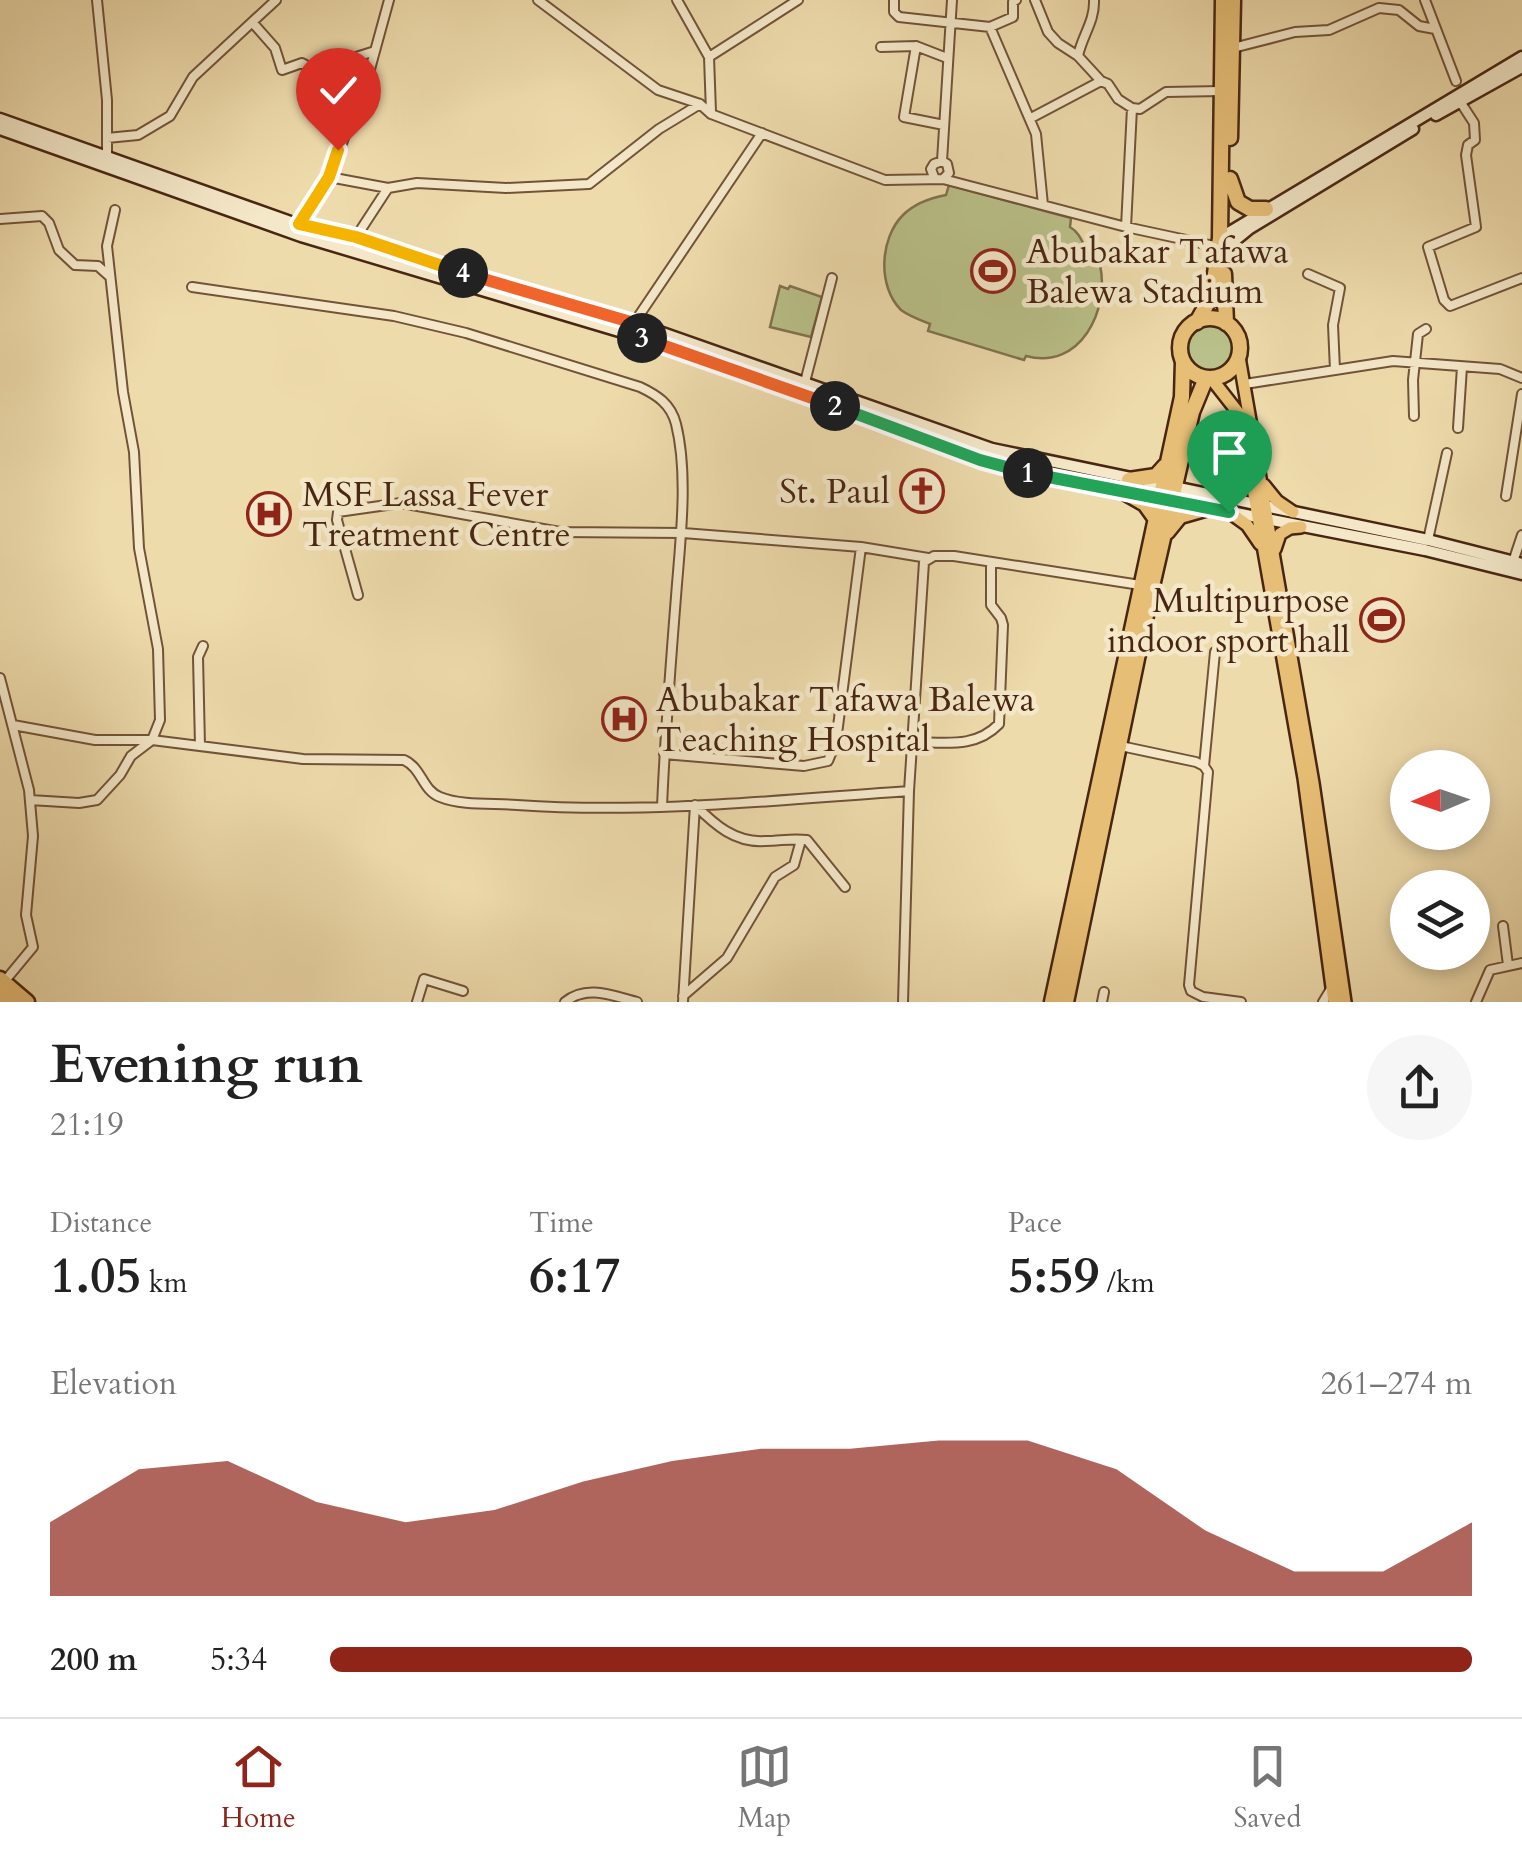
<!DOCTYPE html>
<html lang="en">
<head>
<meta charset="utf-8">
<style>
  body { margin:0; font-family:Cardo,serif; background:#f6f6f6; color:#222; height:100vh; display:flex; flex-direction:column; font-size:38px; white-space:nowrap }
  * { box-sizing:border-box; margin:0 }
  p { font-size:32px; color:#767676 }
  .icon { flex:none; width:55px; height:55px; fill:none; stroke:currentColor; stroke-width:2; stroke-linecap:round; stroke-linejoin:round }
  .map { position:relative; height:1002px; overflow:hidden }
  .sheet { display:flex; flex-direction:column; background:#fff; flex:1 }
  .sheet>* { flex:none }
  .needle { width:65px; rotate:268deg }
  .tools { position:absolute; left:1390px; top:750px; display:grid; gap:20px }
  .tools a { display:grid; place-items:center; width:100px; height:100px; border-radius:50%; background:#fff; box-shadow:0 5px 15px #0003; font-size:50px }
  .pin { position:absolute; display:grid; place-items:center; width:85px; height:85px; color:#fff; margin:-102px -42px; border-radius:50% 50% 50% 0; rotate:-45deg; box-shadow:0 0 10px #0007 }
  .pin .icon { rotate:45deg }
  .km { position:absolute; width:50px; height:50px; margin:-25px; border-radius:50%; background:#222; color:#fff; font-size:28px; line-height:50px; text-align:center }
  .round { display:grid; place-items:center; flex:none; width:105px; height:105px; border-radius:52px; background:#f6f6f6 }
  .overview { display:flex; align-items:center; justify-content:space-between; height:170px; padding:0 50px }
  h1 { font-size:55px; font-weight:600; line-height:75px }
  .metrics { display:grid; grid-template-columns:repeat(3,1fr); gap:15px; height:170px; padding:10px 50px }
  .metrics div { display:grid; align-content:center }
  .metrics b { font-size:50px; font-weight:600 }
  .metrics small { font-size:28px; font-weight:400 }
  .metrics p { font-size:28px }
  .chart { height:280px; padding:20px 50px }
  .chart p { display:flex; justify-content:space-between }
  .chart svg { width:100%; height:180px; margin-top:10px; fill:#8f2418; opacity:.7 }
  ul { padding:0 50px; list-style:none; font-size:32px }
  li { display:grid; grid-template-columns:160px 120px 1fr; align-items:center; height:75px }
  li i { height:25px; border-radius:12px; background:#8f2418 }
  .menu { display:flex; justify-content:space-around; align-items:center; height:140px; border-top:2px solid #e0e0e0; background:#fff; font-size:28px; color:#767676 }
  .menu a { display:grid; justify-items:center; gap:5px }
  .menu .current { color:#8f2418 }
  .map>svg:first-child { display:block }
  .green { fill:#b9c089; stroke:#80734e; stroke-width:2.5 }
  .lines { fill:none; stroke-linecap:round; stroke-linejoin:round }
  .street-casing { stroke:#725338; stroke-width:12 }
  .secondary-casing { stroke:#482612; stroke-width:15 }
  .primary-casing { stroke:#482612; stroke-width:16 }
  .highway-casing { stroke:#482612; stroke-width:19 }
  .street { stroke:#f4e8c9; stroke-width:8 }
  .secondary { stroke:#f4e8c9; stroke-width:10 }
  .primary { stroke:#e7be76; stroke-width:11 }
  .highway { stroke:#e7be76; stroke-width:14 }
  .split-1-casing { stroke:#fff; stroke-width:20 }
  .split-2-casing { stroke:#fff; stroke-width:20 }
  .split-3-casing { stroke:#fff; stroke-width:20 }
  .split-4-casing { stroke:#fff; stroke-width:20 }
  .split-5-casing { stroke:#fff; stroke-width:20 }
  .split-6-casing { stroke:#fff; stroke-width:20 }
  .split-1 { stroke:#22a559; stroke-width:12 }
  .split-2 { stroke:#22a559; stroke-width:12 }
  .split-3 { stroke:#f0652b; stroke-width:12 }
  .split-4 { stroke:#f0652b; stroke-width:12 }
  .split-5 { stroke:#f5b400; stroke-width:12 }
  .split-6 { stroke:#f5b400; stroke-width:12 }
  .labels { text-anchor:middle; stroke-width:9; stroke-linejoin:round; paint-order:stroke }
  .poi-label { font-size:35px; fill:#482612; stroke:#f4e8c9; text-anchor:start }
</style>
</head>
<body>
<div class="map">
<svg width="1522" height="1002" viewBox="0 0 1522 1002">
  <rect width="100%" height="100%" fill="#eedbac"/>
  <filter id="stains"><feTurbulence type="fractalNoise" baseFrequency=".002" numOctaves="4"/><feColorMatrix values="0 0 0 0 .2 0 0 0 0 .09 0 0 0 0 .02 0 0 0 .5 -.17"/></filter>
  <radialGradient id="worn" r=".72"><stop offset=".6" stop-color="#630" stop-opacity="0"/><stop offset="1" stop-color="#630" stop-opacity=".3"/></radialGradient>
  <!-- green -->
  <path class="green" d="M 949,185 L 1071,218 L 1070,227 C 1085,236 1082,252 1100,265 C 1110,310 1080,371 1026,356 L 1024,360 L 928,331 L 930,324 C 920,320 909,316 901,310 C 877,286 880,238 903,215 C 915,203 930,198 946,195 Z
    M 780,286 L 788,289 L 790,286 L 822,297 L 811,337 L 770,327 Z
    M1184 349a26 26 0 1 1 52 0a26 26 0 1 1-52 0Z"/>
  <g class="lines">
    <!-- street casing -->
    <g class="street-casing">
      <path id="street" d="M 97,0 L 107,100 L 107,160
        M 538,0 L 658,90 L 700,104 L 711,114 L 885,180 L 943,179 L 949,173 L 947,164 L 942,161 L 934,164 L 931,169 L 934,177
        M 677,0 L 709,57 L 711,112
        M 894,0 L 894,12 L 899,17 L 990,27 L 1013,17 L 1013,2 L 1016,0
        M 1035,0 L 1048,32 L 1058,43 L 1078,56 L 1101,81 L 1108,84 L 1118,99 L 1132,108 L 1140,109 L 1166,92 L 1221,91
        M 1425,0 L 1456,81
        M 252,22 L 275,48 L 282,70 L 302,63 L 315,70 L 375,51
        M 990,27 L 1036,134 L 1043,205
        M 916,46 L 904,117 L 944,125
        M 881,47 L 916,46 L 947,58
        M 1233,48 L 1295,32 L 1329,30 L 1379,8 L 1399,10 L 1419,26 L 1435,29
        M 1078,56 C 1082,36 1095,21 1094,0
        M 709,57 L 798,0
        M 1461,103 L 1474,123 L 1475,140 L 1468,145 L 1466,155 L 1476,227 L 1428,247 L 1444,300 L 1450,306 L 1522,278
        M 1031,118 L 1101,81
        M 107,138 L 138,135 L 170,116 L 193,77 L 276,0
        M 942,161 L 952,0
        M 329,177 L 388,188
        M 943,179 L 1126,227 L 1219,247
        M 0,219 L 42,216 L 49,223 L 59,250 L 75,265 L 98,266 L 108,275
        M 299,225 L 329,177 L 369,73 L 389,0
        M 1126,227 L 1132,108
        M 356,237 L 388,188 L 417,183 L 506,188 L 589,184 L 659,129 L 700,104
        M 1308,274 L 1340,288 L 1333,325 L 1335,370
        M 192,287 L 394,316 L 466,333 L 640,387 C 657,395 671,404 676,424 C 688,472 681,535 677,584 C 671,659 665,733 662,807
        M 634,323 L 762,133
        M 805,382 L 832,278
        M 1245,384 L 1393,361 L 1500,369 L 1522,378
        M 1414,416 L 1413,380 L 1418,334 L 1426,329
        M 1458,428 L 1462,367
        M 1506,496 L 1522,394
        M 1428,540 L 1447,453
        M 1513,562 L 1522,535
        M 358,595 L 337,520 L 338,512 L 401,503 L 560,532 L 683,533 L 861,547 L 928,558
        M 0,678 L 29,790 L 33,836 L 26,915 L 33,947 L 4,982
        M 13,725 L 95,740 L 152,740 L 303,759 L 404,760 C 422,768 422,790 440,797 C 462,806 494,803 517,805 C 648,814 779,800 909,791
        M 912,742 C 944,742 975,749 999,724 L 1003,625 L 1001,618 L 991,605 L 991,562
        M 1116,745 L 1196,762 L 1204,766 L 1208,772 L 1189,985 L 1191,991 L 1203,997 L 1241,1002
        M 200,746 L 198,657 L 203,646
        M 664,754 L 804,766 L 828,761 L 836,742 L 861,547
        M 1204,766 L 1215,652 L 1238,644 L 1280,645
        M 30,800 L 79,803 L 97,800 L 120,775 L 131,756 L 152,740 L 160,720 L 158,649 L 139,548 L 134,452 L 123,392 L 107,246 L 115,210
        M 695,805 C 715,825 735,843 765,841 C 780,841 792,838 807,840 L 845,887
        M 1503,926 L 1508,965
        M 683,996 L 727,958 L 775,877 L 794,865 L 801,840
        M 417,1002 L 424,979 L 463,991
        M 565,1002 C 587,984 613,996 637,1002
        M 683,1002 L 695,805
        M 903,1002 L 909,791 L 924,562 L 934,556 L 954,556 L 1140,585
        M 1102,1002 L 1104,992
        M 1323,1002 L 1332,987
        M 1476,1002 L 1490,970 L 1522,963"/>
    </g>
    <!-- secondary casing -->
    <g class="secondary-casing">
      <path id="secondary" d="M 1436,115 L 1522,67
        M 0,119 L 299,225 L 356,237 L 437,265 L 634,323 L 992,449 L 1428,540 L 1522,564
        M 0,129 L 301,236 L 646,339 L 1007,468 L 1425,550 L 1522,574
        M 1220,238 L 1522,57
        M 1228,246 L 1250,228 L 1413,129"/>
    </g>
    <!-- primary casing -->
    <g class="primary-casing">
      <path id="primary" d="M 1239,357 L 1313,783 L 1345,1002
        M 1211,378 L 1240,415 L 1304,778 L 1334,1002
        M 1264,485 L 1277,501 L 1293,512
        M 1223,497 L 1241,494 L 1250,479
        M 1229,512 L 1247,525 L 1260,544
        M 1275,549 L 1280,534 L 1290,528 L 1301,527"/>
    </g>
    <!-- highway casing -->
    <g class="highway-casing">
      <path id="highway" d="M 1230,138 L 1233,0
        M 1230,179 L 1238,202 L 1250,209 L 1266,209
        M 1224,274 L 1226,323
        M1180 348a30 30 0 1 1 60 0a30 30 0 1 1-60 0Z
        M 1197,322 L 1212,295 L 1220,238 L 1223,0
        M 1129,480 L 1156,476 L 1165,466
        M 1124,492 L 1145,504 L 1155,518
        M 1167,532 L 1180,516 L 1208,508
        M 0,979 L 27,1002
        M 0,994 L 9,1002
        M 1052,1002 L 1182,397 L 1183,361
        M 1066,1002 L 1152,586 L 1192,412 L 1206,378"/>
    </g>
    <!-- street -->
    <use href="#street" class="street"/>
    <!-- secondary -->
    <use href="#secondary" class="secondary"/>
    <!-- primary -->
    <use href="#primary" class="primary"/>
    <!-- highway -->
    <use href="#highway" class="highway"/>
  </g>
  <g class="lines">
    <!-- split-1 casing -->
    <g class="split-1-casing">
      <path id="split-1" d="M 1028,473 L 1229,512"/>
    </g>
    <!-- split-2 casing -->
    <g class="split-2-casing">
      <path id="split-2" d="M 835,406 L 980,460 L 1028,473"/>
    </g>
    <!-- split-3 casing -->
    <g class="split-3-casing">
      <path id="split-3" d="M 642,338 L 835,406"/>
    </g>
    <!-- split-4 casing -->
    <g class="split-4-casing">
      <path id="split-4" d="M 463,273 L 634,323 L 628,333 L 642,338"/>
    </g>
    <!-- split-5 casing -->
    <g class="split-5-casing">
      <path id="split-5" d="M 317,196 L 299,224 L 356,237 L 463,273"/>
    </g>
    <!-- split-6 casing -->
    <g class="split-6-casing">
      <path id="split-6" d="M 317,196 L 329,177 L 338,150"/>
    </g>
    <!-- split-1 -->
    <use href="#split-1" class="split-1"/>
    <!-- split-2 -->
    <use href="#split-2" class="split-2"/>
    <!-- split-3 -->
    <use href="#split-3" class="split-3"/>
    <!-- split-4 -->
    <use href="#split-4" class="split-4"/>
    <!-- split-5 -->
    <use href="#split-5" class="split-5"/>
    <!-- split-6 -->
    <use href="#split-6" class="split-6"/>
  </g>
  <!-- icons -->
  <defs>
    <g id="stadium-ring" transform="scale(2.25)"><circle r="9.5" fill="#f4e8c9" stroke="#8f2418" stroke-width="1.5"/><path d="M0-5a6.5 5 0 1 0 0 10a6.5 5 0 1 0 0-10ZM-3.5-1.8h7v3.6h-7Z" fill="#8f2418"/></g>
    <g id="church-ring" transform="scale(2.25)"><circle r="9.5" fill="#f4e8c9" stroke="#8f2418" stroke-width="1.5"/><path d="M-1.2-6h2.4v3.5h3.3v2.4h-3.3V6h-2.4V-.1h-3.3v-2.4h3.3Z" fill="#8f2418"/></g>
    <g id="hospital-ring" transform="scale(2.25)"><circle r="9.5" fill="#f4e8c9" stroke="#8f2418" stroke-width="1.5"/><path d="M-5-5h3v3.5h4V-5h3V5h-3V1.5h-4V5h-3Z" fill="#8f2418"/></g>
  </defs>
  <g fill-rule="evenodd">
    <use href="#stadium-ring" x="993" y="271"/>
    <use href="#church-ring" x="922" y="491"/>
    <use href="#hospital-ring" x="269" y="514"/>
    <use href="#stadium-ring" x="1382" y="620"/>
    <use href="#hospital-ring" x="624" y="719"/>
  </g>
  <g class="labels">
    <!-- poi labels -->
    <g class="poi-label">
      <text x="1026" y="263">Abubakar Tafawa<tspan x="1026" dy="40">Balewa Stadium</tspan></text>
      <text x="890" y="503" text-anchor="end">St. Paul</text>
      <text x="302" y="506">MSF Lassa Fever<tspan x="302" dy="40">Treatment Centre</tspan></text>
      <text x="1350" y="612" text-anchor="end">Multipurpose<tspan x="1350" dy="40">indoor sport hall</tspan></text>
      <text x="656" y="711">Abubakar Tafawa Balewa<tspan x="656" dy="40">Teaching Hospital</tspan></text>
    </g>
  </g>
  <rect width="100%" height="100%" filter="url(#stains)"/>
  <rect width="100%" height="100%" fill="url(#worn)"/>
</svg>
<div class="tools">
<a><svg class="needle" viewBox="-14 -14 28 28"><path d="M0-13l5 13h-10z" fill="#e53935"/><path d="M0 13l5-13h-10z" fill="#767676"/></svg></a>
<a><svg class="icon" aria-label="layers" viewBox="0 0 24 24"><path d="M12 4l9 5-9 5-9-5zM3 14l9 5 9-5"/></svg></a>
</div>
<div class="pin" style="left:1229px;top:512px;background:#1e9e55"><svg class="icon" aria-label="arrive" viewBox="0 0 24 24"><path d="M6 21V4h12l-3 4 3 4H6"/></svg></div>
<div class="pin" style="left:338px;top:150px;background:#d93025"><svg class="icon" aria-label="check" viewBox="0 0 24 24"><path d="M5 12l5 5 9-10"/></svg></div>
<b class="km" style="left:1028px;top:473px">1</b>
<b class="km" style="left:835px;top:406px">2</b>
<b class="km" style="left:642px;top:338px">3</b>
<b class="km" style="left:463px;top:273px">4</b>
</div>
<section class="sheet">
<div class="overview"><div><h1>Evening run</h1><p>21:19</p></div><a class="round"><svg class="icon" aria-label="share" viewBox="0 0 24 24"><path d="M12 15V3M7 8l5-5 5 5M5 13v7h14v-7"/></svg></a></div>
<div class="metrics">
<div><p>Distance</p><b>1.05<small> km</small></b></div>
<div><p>Time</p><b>6:17</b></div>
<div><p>Pace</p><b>5:59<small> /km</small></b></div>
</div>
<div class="chart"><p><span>Elevation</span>261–274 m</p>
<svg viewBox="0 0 160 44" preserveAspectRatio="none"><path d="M0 44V26L10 13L20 11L30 21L40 26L50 23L60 16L70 11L80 8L90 8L100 6L110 6L120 13L130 28L140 38L150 38L160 26V44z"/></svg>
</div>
<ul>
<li><b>200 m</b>5:34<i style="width:100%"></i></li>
</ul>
</section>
<nav class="menu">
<a class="current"><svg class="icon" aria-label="home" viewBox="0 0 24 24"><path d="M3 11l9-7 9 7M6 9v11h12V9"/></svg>Home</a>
<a><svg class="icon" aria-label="map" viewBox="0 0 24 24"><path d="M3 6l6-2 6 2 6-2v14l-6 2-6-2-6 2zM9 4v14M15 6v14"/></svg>Map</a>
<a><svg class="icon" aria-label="saved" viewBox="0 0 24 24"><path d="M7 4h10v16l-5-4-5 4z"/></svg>Saved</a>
</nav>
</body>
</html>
